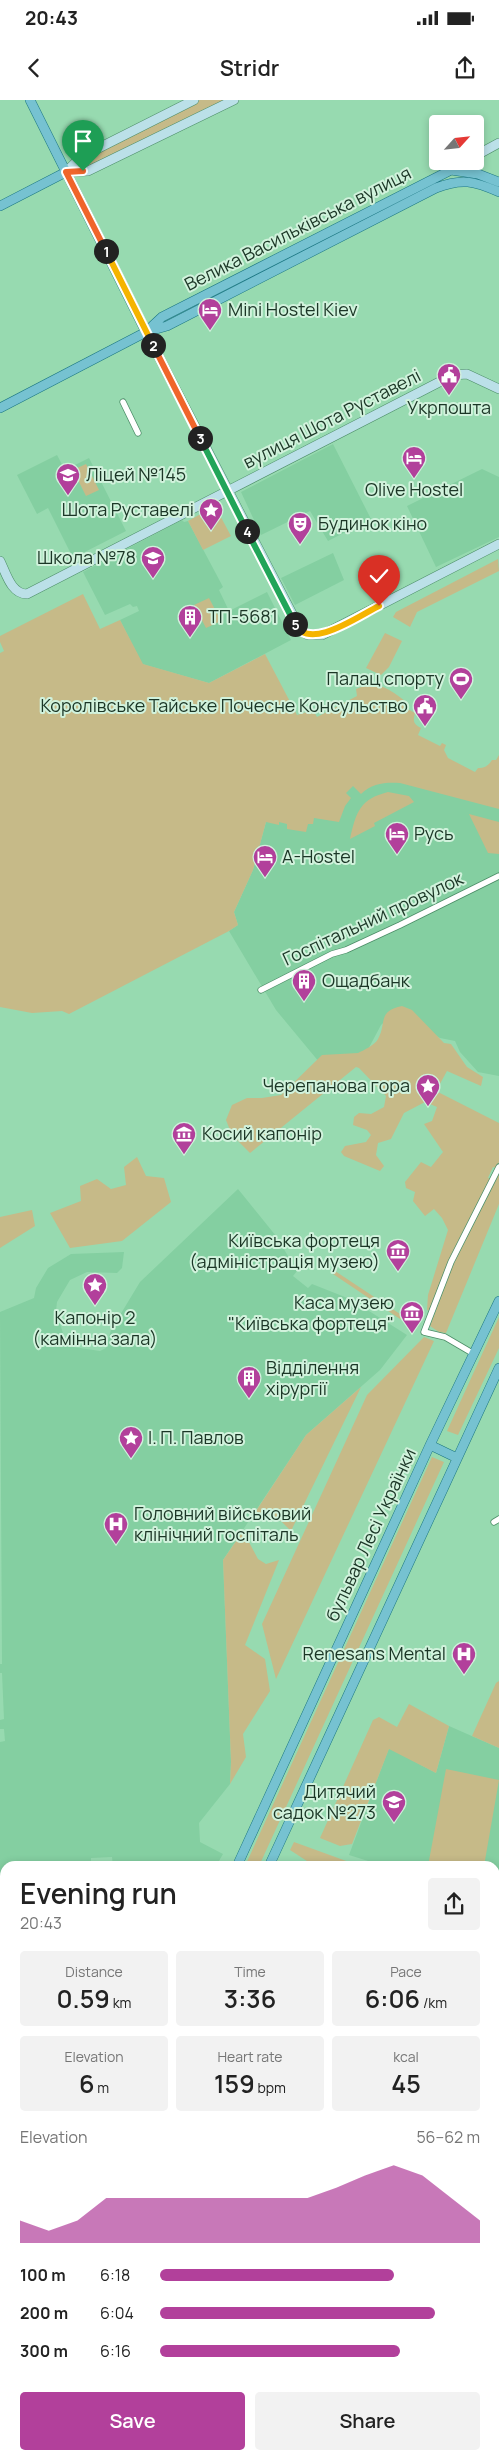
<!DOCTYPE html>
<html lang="en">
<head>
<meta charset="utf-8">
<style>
  body { margin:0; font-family:Manrope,sans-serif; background:#f2f2f2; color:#222; height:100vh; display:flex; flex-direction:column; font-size:19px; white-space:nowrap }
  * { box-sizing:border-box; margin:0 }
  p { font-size:16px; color:#767676 }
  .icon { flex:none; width:28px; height:28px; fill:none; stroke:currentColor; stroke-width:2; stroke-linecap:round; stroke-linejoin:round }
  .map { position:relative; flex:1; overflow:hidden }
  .sheet { position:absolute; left:0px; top:1761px; width:500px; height:599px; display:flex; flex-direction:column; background:#fff; border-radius:15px 15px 0 0; box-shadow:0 2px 8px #0003 }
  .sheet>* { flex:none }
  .needle { width:32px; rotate:63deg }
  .controls { position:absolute; left:429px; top:15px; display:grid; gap:10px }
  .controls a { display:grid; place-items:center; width:55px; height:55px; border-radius:5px; background:#fff; box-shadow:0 2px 8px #0003; font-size:25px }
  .pin { position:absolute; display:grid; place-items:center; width:42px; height:42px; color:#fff; margin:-51px -21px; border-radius:50% 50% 50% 0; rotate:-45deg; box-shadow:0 0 5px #0007 }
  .pin .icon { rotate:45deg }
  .km { position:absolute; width:25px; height:25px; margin:-12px; border-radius:50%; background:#222; color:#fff; font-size:14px; line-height:25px; text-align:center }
  .round { display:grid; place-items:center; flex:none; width:52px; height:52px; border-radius:5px; background:#f2f2f2 }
  .head { display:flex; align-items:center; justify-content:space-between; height:85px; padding:0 20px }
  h1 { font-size:28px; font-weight:600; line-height:38px }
  .stats { display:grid; grid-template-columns:repeat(3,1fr); gap:8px; height:85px; padding:5px 20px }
  .stats div { display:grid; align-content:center; border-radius:5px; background:#f2f2f2; text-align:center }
  .stats b { font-size:25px; font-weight:600 }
  .stats small { font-size:14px; font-weight:400 }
  .stats p { font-size:14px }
  .chart { height:140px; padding:10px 20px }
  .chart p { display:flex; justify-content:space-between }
  .chart svg { width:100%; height:90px; margin-top:5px; fill:#b2409b; opacity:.7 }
  .primary-button { display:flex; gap:10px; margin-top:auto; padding:10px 20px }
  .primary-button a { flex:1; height:58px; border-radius:5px; background:#b2409b; color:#fff; font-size:20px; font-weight:600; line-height:58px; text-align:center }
  .primary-button a+a { background:#f2f2f2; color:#222 }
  ul { padding:0 20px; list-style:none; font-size:16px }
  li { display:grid; grid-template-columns:80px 60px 1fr; align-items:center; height:38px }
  li i { height:12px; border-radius:6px; background:#b2409b }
  .status { display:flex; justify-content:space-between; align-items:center; height:35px; padding:0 25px; background:#fff; direction:ltr }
  .status svg { height:14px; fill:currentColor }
  header { display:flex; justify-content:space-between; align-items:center; height:65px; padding:0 20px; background:#fff; font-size:22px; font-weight:600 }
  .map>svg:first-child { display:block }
  .built { fill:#84cfa1 }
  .green { fill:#c6ba88 }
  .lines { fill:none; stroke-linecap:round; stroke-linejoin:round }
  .street-casing { stroke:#4c8d67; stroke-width:7 }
  .secondary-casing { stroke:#4c8d67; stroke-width:10 }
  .primary-casing { stroke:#1b7682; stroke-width:10 }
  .street { stroke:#fff; stroke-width:5.5 }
  .secondary { stroke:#bbe0e8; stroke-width:9 }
  .primary { stroke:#76c2d1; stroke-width:9 }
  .split-1-casing { stroke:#fff; stroke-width:10 }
  .split-2-casing { stroke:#fff; stroke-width:10 }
  .split-3-casing { stroke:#fff; stroke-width:10 }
  .split-4-casing { stroke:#fff; stroke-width:10 }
  .split-5-casing { stroke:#fff; stroke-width:10 }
  .split-6-casing { stroke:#fff; stroke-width:10 }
  .split-1 { stroke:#f0652b; stroke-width:6 }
  .split-2 { stroke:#f5b400; stroke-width:6 }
  .split-3 { stroke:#f0652b; stroke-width:6 }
  .split-4 { stroke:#22a559; stroke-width:6 }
  .split-5 { stroke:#22a559; stroke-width:6 }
  .split-6 { stroke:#f5b400; stroke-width:6 }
  .labels { text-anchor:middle; stroke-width:4; stroke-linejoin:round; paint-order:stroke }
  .street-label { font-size:18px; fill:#1b3626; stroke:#d1f2dc }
  .poi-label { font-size:18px; fill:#1b3626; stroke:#d1f2dc; text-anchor:start }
</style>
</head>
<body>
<div class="status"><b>20:43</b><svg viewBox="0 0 49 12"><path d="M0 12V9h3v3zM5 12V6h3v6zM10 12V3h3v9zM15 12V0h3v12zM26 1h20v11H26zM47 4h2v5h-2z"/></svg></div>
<header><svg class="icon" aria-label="back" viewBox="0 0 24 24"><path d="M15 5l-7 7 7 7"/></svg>Stridr<svg class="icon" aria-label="share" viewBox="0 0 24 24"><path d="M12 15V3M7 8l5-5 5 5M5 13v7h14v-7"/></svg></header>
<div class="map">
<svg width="499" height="2359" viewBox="0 0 499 2359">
  <rect width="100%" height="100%" fill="#97dab0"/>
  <!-- built -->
  <path class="built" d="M 333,344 L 371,419 L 328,441 L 310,411 L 261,435 L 241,392 Z
    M 57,355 L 65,370 L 89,358 L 126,431 L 73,458 L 48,408 L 37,414 L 17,375 Z
    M 482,369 L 499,377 L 499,437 L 436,467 L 407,406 Z
    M 182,420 L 184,422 L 188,421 L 223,487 L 219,490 L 229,511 L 267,492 L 291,540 L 209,583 L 142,564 L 120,520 L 139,511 L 137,506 L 133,507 L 130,504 L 105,515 L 83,472 Z
    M 333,453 L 344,480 L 295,505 L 281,478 Z
    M 391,664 L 499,702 L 499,976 L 478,972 L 460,952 L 455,941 L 440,938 L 429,932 L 390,917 L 381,925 L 365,955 L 334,980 L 276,910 L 229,831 L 238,825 L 234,812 L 253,770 L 266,722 Z
    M 238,1089 L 276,1136 L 297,1171 L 293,1176 L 308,1188 L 312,1184 L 350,1199 L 407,1235 L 380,1270 L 306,1335 L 223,1460 L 231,1662 L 230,1684 L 199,1723 L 200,1742 L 223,1754 L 216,1766 L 113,1766 L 112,1757 L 91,1758 L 91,1766 L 5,1766 L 5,1783 L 0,1783 L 0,1642 L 5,1641 L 4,1629 L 0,1629 L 0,1620 L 4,1619 L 2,1573 L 0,1573 L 0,1564 L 2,1564 L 0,1212 L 34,1198 L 36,1188 L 48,1168 L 71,1154 L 124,1152 L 122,1168 L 117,1173 L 87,1172 L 70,1180 L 57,1202 L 56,1211 L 67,1246 L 100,1251 L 106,1248 L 111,1230 L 140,1182 Z
    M 449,1626 L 499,1648 L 499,2014 L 495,2013 L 495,1766 L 384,1766 L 349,1755 L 389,1648 L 436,1673 Z
    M 0,2128 L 5,2130 L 5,2244 L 0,2254 Z
    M 495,2318 L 499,2319 L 499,2359 L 387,2359 L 388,2355 L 495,2355 Z"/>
  <!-- green -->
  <path class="green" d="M 194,0 L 234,0 L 88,71 L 81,57 Z
    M 86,364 L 99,390 L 86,396 L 73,370 Z
    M 215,406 L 231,436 L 203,450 L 188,421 Z
    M 498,459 L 499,471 L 417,512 L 410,527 L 393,517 L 396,512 Z
    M 83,494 L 100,529 L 120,520 L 143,564 L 209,583 L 265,554 L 297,615 L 313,610 L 317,617 L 357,596 L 356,589 C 380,579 389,590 408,603 L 406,608 L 415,613 C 413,621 413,624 421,628 L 418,635 L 440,646 L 442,643 L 446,645 L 444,650 L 448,658 L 475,672 L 478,668 C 485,668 488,666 492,660 L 496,660 L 499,655 L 499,709 L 400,683 C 386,682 372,683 361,694 L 353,686 L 346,693 L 351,698 L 345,706 L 339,722 L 314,718 L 313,724 L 308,724 L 306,732 L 287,729 L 287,724 L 279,722 L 279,725 L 266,722 L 253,770 L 234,812 L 238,825 L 229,831 L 69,914 L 62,911 L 32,913 L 0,907 L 0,553 L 4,551 L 0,542 L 0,536 Z
    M 209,498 L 221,521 L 206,528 L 194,505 Z
    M 385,533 L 402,541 L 389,567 L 381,575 L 366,568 Z
    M 388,692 L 409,696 L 414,702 L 374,723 L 375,726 L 350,739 C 356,712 360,699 388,692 Z
    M 469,714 L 499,722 L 499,754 L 488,753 Z
    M 402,906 L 412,910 L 444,943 L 451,944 L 467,967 L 483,977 L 481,986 L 447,971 L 436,991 L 499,1023 L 499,1062 L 496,1068 L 493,1067 L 488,1078 L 491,1079 L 430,1211 L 427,1210 L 428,1195 L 448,1130 L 442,1118 L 434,1109 L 425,1116 L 413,1101 L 415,1092 L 406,1088 L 405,1082 L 421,1062 L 431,1067 L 443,1052 L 424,1024 L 432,1021 L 437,1007 L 425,1002 L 404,1013 L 391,1039 L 378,1043 L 376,1055 L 384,1066 L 380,1071 L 344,1056 L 341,1052 L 345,1046 L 366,1042 L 371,1035 L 367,1030 L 353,1025 L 354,1017 L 359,1013 L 371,1014 L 384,1007 L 386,996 L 359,968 L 356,967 L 250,1053 L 232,1035 L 226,1020 L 232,1005 L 247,998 L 262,998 L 281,995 L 322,955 L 358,953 C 364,950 375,945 378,939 C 387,923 377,911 402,906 Z
    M 137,1057 L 146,1076 L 164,1078 L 171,1102 L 122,1141 L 70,1148 L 50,1113 L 81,1101 L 80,1086 L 97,1079 L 111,1089 L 126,1085 L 124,1067 Z
    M 499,1074 L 499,1104 L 446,1233 L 439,1232 L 430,1226 L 453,1165 Z
    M 32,1110 L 35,1126 L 0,1148 L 0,1117 Z
    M 335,1171 L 400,1214 L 413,1215 L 416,1222 L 412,1227 L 333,1174 Z
    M 499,1217 L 499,1248 L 458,1335 L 447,1331 Z
    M 424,1237 L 434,1241 L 276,1579 L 262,1524 L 367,1295 Z
    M 361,1287 L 291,1431 L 281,1421 L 254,1414 L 306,1335 Z
    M 432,1357 L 444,1362 L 259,1766 L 245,1766 Z
    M 243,1431 L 258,1459 L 266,1464 L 279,1460 L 245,1545 L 265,1559 L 270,1591 L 243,1634 L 246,1657 L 230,1684 L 231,1662 L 223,1460 Z
    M 499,1581 L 499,1648 L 472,1636 L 496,1583 Z
    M 409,1604 L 449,1626 L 436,1673 L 389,1649 L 352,1744 L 340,1746 L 320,1738 L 373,1620 L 379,1617 L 397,1627 Z
    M 446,1669 L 499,1680 L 484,1766 L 428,1766 Z
    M 294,1742 L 360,1766 L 326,1766 L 310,1763 L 290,1750 Z"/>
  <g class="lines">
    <!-- street casing -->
    <g class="street-casing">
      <path id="street" d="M 123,302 L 138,333
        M 261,890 L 332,854 L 346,850 L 400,825 L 499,776
        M 474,1254 L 445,1237 L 424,1232 L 451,1162 L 499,1067
        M 494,1422 L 499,1419
        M 0,1794 L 5,1794
        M 495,2017 L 499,2018
        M 495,2100 L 499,2101"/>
    </g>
    <!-- secondary casing -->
    <g class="secondary-casing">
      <path id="secondary" d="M 475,56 L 499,43
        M 451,70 L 466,61
        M 66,72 L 88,71 L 234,0
        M 66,72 L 81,57 L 194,0
        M 146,232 L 301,531 L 308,535 L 322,535 L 499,444
        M 0,461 C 6,473 11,494 27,494 L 453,275 L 467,274 L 499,289
        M 0,2120 L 5,2122
        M 495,2280 L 499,2281
        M 495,2299 L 499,2300
        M 353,2359 L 354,2355"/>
    </g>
    <!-- primary casing -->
    <g class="primary-casing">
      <path id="primary" d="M 30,0 L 146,232
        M 0,106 L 66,72
        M 148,230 L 162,217 L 451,70 L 478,74 L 499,82
        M 0,308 L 146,232 L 167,226 L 436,88 C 462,78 474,81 499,92
        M 430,1345 L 457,1358
        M 237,1766 L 430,1345 L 499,1201
        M 269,1766 L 499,1268
        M 0,2282 L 5,2272
        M 0,2336 L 5,2326"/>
    </g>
    <!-- street -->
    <use href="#street" class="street"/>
    <!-- secondary -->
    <use href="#secondary" class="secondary"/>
    <!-- primary -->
    <use href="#primary" class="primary"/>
  </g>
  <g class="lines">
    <!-- split-1 casing -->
    <g class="split-1-casing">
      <path id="split-1" d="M 83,71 L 66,72 L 106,151"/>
    </g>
    <!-- split-2 casing -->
    <g class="split-2-casing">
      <path id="split-2" d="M 106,151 L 153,245"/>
    </g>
    <!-- split-3 casing -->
    <g class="split-3-casing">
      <path id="split-3" d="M 153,245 L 200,338"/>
    </g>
    <!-- split-4 casing -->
    <g class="split-4-casing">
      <path id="split-4" d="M 200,338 L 247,431"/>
    </g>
    <!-- split-5 casing -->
    <g class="split-5-casing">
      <path id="split-5" d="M 247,431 L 295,524"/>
    </g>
    <!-- split-6 casing -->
    <g class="split-6-casing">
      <path id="split-6" d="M 295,524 C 309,552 360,515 379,506"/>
    </g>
    <!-- split-1 -->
    <use href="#split-1" class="split-1"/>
    <!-- split-2 -->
    <use href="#split-2" class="split-2"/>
    <!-- split-3 -->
    <use href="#split-3" class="split-3"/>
    <!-- split-4 -->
    <use href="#split-4" class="split-4"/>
    <!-- split-5 -->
    <use href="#split-5" class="split-5"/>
    <!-- split-6 -->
    <use href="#split-6" class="split-6"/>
  </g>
  <!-- icons -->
  <defs>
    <g id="hotel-pin" transform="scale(1.25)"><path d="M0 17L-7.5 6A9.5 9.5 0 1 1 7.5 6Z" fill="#b2409b" stroke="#d1f2dc"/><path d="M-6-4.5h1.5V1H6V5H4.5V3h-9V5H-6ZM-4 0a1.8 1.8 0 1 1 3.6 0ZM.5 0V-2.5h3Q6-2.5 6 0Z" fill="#fff"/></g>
    <g id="civic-pin" transform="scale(1.25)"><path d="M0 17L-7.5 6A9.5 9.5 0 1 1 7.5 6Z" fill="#b2409b" stroke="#d1f2dc"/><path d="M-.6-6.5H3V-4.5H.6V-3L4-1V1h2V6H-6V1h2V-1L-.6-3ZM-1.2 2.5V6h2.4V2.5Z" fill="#fff"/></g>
    <g id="school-pin" transform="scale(1.25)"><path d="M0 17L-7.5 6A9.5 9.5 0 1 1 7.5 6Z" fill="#b2409b" stroke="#d1f2dc"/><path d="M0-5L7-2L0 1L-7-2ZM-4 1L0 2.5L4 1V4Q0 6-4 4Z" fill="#fff"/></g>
    <g id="sight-pin" transform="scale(1.25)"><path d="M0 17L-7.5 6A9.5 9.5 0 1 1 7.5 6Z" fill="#b2409b" stroke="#d1f2dc"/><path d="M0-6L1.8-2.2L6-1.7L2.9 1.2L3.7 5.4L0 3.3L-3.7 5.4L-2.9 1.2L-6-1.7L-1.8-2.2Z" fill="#fff"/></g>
    <g id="theatre-pin" transform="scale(1.25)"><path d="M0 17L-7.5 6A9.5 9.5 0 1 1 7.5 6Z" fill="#b2409b" stroke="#d1f2dc"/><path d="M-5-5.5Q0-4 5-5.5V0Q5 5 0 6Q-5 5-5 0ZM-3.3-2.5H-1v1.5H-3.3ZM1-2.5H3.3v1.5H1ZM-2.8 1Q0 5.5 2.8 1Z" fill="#fff"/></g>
    <g id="building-pin" transform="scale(1.25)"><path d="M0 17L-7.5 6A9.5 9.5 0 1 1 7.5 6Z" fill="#b2409b" stroke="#d1f2dc"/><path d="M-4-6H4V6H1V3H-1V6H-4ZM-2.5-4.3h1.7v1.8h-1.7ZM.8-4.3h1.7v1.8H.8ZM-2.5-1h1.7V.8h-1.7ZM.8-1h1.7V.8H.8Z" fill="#fff"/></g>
    <g id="stadium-pin" transform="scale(1.25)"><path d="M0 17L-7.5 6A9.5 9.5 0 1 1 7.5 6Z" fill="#b2409b" stroke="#d1f2dc"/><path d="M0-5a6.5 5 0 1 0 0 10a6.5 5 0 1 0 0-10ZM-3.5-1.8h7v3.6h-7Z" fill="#fff"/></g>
    <g id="museum-pin" transform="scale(1.25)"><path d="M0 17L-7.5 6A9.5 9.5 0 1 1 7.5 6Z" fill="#b2409b" stroke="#d1f2dc"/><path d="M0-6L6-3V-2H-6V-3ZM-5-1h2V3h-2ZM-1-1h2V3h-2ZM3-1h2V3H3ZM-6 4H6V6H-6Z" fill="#fff"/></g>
    <g id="hospital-pin" transform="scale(1.25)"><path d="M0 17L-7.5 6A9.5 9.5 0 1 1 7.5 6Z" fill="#b2409b" stroke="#d1f2dc"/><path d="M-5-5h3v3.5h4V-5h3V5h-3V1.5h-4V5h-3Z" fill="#fff"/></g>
  </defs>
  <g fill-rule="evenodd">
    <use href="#hotel-pin" x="210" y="210"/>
    <use href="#civic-pin" x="449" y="275"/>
    <use href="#hotel-pin" x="414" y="358"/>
    <use href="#school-pin" x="68" y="375"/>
    <use href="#sight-pin" x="211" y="410"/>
    <use href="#theatre-pin" x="300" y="424"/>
    <use href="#school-pin" x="153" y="458"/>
    <use href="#building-pin" x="190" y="517"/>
    <use href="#stadium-pin" x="461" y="579"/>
    <use href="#civic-pin" x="425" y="606"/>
    <use href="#hotel-pin" x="397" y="734"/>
    <use href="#hotel-pin" x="265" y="757"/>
    <use href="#building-pin" x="304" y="881"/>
    <use href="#sight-pin" x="428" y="986"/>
    <use href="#museum-pin" x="184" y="1034"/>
    <use href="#museum-pin" x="398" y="1151"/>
    <use href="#sight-pin" x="95" y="1185"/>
    <use href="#museum-pin" x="412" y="1213"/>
    <use href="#building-pin" x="249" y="1278"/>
    <use href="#sight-pin" x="131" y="1338"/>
    <use href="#hospital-pin" x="116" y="1424"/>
    <use href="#hospital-pin" x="464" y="1554"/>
    <use href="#school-pin" x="394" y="1702"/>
  </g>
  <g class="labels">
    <!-- street labels -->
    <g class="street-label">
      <text transform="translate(298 129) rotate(-27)" y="6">Велика Васильківська вулиця</text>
      <text transform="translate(332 319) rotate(-27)" y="6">вулиця Шота Руставелі</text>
      <text transform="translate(373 819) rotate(-25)" y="6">Госпітальний провулок</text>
      <text transform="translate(371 1435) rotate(-65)" y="6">бульвар Лесі Українки</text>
    </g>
    <!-- poi labels -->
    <g class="poi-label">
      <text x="228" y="216">Mini Hostel Kiev</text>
      <text x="449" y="314" text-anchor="middle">Укрпошта</text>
      <text x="86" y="381">Ліцей №145</text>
      <text x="414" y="396" text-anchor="middle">Olive Hostel</text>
      <text x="194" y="416" text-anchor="end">Шота Руставелі</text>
      <text x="318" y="430">Будинок кіно</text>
      <text x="136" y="464" text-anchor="end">Школа №78</text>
      <text x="208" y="523">ТП-5681</text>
      <text x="444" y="585" text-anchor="end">Палац спорту</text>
      <text x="408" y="612" text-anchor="end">Королівське Тайське Почесне Консульство</text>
      <text x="414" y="740">Русь</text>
      <text x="282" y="763">A-Hostel</text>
      <text x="322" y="887">Ощадбанк</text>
      <text x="410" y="992" text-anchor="end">Черепанова гора</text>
      <text x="202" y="1040">Косий капонір</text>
      <text x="380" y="1147" text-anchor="end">Київська фортеця<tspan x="380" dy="21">(адміністрація музею)</tspan></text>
      <text x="394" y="1209" text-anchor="end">Каса музею<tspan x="394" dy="21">"Київська фортеця"</tspan></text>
      <text x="95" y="1224" text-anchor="middle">Капонір 2<tspan x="95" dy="21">(камінна зала)</tspan></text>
      <text x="266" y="1274">Відділення<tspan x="266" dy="21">хірургії</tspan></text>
      <text x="148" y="1344">І. П. Павлов</text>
      <text x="134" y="1420">Головний військовий<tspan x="134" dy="21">клінічний госпіталь</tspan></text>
      <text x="446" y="1560" text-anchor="end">Renesans Mental</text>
      <text x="376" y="1698" text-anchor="end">Дитячий<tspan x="376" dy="21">садок №273</tspan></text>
    </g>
  </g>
</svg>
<div class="controls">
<a><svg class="needle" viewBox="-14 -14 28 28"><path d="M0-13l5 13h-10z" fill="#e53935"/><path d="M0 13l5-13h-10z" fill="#767676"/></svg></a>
</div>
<div class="pin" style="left:83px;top:71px;background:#1e9e55"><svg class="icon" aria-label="arrive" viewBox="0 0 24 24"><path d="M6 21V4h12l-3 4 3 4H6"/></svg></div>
<div class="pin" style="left:379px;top:506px;background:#d93025"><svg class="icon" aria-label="check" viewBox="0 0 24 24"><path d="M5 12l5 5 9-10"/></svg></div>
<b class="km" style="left:106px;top:151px">1</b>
<b class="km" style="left:153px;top:245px">2</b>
<b class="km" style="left:200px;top:338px">3</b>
<b class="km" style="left:247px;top:431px">4</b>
<b class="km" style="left:295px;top:524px">5</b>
<section class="sheet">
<div class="head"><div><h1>Evening run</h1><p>20:43</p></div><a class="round"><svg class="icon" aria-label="share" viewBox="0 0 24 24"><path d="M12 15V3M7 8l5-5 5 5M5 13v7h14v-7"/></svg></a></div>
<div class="stats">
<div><p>Distance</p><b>0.59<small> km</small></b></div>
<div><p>Time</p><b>3:36</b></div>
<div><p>Pace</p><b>6:06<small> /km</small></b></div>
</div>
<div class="stats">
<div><p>Elevation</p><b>6<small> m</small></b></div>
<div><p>Heart rate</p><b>159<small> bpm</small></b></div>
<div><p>kcal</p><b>45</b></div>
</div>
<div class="chart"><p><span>Elevation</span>56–62 m</p>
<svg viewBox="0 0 160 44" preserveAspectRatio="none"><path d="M0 44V33L10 38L20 33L30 22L40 22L50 22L60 22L70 22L80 22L90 22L100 22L110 17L120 11L130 6L140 11L150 22L160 33V44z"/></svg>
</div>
<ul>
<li><b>100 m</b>6:18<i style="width:73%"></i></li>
<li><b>200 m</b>6:04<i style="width:86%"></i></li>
<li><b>300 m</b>6:16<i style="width:75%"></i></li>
</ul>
<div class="primary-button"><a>Save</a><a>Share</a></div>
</section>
</div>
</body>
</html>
